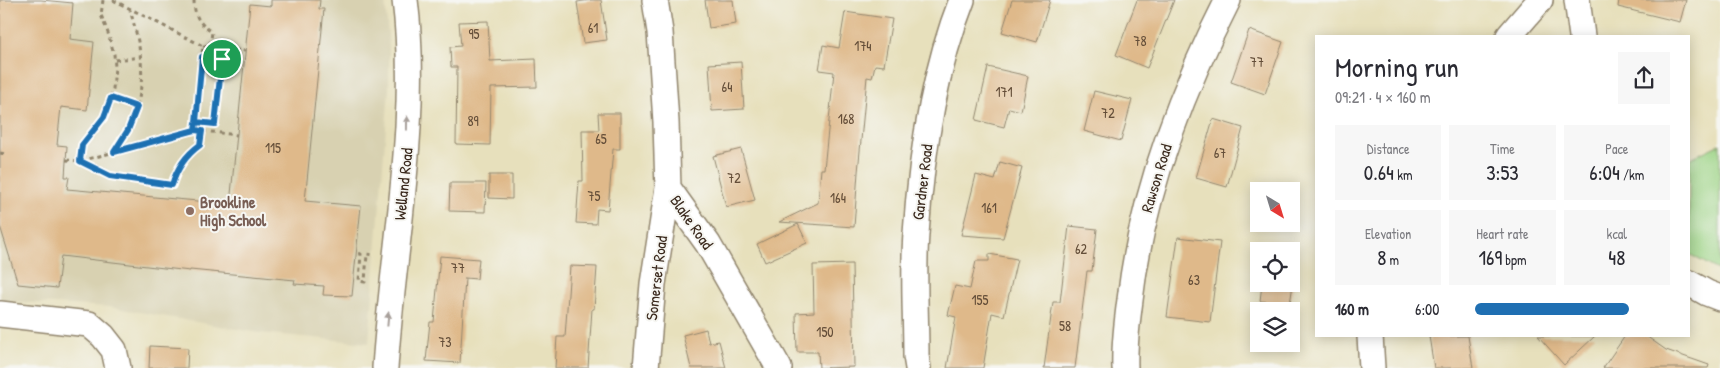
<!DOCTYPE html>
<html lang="en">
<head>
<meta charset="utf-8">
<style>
  body { margin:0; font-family:"Patrick Hand",sans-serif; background:#f7f7f7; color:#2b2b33; height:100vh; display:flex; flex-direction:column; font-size:19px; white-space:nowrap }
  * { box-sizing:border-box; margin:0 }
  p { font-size:16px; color:#7c7c81 }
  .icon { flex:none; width:28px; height:28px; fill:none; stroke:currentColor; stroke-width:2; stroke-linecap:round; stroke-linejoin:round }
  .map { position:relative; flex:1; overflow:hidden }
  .drawer { position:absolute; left:1315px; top:35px; width:375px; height:302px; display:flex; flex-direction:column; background:#fff; border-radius:0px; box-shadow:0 2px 12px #0003 }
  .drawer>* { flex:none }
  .needle { width:32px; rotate:142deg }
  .tools { position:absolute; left:1250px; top:182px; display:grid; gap:10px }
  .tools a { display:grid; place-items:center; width:50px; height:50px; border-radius:0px; background:#fff; box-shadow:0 2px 12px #0003; font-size:25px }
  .pin { position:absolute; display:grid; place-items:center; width:42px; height:42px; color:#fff; margin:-21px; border:2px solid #fff; border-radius:50%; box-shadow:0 1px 5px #0007 }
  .round { display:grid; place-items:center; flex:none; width:52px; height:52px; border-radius:0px; background:#f7f7f7 }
  .headline { display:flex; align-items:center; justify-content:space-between; height:85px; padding:0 20px }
  h1 { font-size:28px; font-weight:600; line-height:38px }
  .figures { display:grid; grid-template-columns:repeat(3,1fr); gap:8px; height:85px; padding:5px 20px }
  .figures div { display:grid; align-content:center; border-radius:0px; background:#f7f7f7; text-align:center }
  .figures b { font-size:21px; font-weight:600 }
  .figures small { font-size:14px; font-weight:400 }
  .figures p { font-size:14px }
  ul { padding:0 20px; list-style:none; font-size:16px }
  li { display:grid; grid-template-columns:80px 60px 1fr; align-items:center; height:38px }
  li i { height:12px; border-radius:6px; background:#1f6fb2 }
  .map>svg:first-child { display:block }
  .built { fill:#d8d1b1 }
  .green { fill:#9dd486; stroke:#6c7f52 }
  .building { fill:#dfb98a }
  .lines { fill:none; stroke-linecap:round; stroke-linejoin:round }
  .minor-casing { stroke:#91856d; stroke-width:28 }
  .path { stroke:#91856d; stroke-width:3; stroke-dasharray:4 4; stroke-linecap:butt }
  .minor { stroke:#fff; stroke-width:25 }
  .oneway { fill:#a79f9a }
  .route-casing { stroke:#fff; stroke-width:10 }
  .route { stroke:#1f6fb2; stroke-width:6 }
  .education-dot { fill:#8d6e63; stroke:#f6f6f2; stroke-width:2 }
  .labels { text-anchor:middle; stroke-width:4; stroke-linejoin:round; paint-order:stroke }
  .number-label { font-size:14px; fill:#644e39 }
  .street-label { font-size:16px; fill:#3b2a1e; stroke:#f6f6f2 }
  .education-label { font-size:16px; font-weight:bold; fill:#785e54; stroke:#f6f6f2; text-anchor:start }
</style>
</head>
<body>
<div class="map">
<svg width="1720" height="368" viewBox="0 0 1720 368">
  <rect width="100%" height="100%" fill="#f6f6f2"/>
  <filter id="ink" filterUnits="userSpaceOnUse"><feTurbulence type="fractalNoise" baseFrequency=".02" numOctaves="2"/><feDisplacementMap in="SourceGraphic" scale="10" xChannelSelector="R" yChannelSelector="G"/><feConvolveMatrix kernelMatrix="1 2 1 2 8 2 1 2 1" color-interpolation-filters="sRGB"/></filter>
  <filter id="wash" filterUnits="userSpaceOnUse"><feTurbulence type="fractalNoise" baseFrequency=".0096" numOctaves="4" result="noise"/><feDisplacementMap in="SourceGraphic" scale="20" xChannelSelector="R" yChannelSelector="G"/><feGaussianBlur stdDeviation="1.12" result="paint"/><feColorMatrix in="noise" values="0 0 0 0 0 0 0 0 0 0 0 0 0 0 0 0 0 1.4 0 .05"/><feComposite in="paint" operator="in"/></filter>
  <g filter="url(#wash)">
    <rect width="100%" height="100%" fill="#e7e0bc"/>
    <!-- built -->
    <path class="built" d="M 0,0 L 385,0 L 389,47 L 389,89 L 369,343 L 260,333 L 110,307 L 0,301 Z"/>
    <!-- green -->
    <path class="green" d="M 1720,144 L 1720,271 L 1689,254 L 1689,159 Z"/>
    <g id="blocks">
      <!-- building -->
      <path class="building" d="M 0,0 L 41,0 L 73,3 L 70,39 L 94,42 L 87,110 L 61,107 L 57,145 L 67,146 L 65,177 L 69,177 L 67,189 L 230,204 L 250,4 L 271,6 L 271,0 L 320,0 L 319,9 L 324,9 L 305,201 L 361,206 L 352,296 L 323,295 L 324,286 L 294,284 L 295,280 L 190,270 L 190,271 L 61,256 L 57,288 L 18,284 L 0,226 Z
        M 591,0 L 601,0 L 607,40 L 583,43 L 577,2 Z
        M 705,0 L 733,0 L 736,24 L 709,28 Z
        M 1012,0 L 1050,0 L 1037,42 L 1002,32 Z
        M 1137,0 L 1174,0 L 1147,68 L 1116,55 Z
        M 1619,0 L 1686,0 L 1680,22 L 1618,7 Z
        M 845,12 L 892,19 L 884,66 L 875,65 L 872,78 L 867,77 L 858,172 L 854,227 L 779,222 L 818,203 L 821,169 L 824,169 L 834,72 L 819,70 L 823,45 L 839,48 Z
        M 488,21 L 490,61 L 536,59 L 537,87 L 491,88 L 490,145 L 456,144 L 457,67 L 451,67 L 450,47 L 461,46 L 459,22 Z
        M 1249,30 L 1283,42 L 1265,94 L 1231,82 Z
        M 741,62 L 744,109 L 712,111 L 709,64 Z
        M 988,67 L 1028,76 L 1021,111 L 1009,108 L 1004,127 L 976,120 Z
        M 1094,91 L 1132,100 L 1121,141 L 1084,131 Z
        M 598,113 L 620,113 L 620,149 L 613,149 L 608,210 L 597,209 L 596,224 L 576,223 L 579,181 L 583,181 L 582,130 L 599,130 Z
        M 1213,119 L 1243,128 L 1227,187 L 1196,178 Z
        M 741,149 L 755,200 L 726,207 L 713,156 Z
        M 1000,162 L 1022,168 L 1003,238 L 961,235 L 976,175 L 995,180 Z
        M 489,175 L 512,175 L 512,199 L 489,198 Z
        M 450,183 L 486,183 L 485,212 L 449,211 Z
        M 798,224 L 807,243 L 765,262 L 757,244 Z
        M 1069,226 L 1097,229 L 1092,271 L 1087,271 L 1075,368 L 1044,368 L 1053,302 L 1060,302 Z
        M 1178,237 L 1220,242 L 1210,322 L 1167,317 Z
        M 989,254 L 1017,259 L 1004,316 L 992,313 L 983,368 L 947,368 L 956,317 L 948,315 L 955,286 L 970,289 L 976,261 L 989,261 Z
        M 440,256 L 479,259 L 477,279 L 465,278 L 460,363 L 426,361 L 430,322 L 434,322 Z
        M 852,264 L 854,367 L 819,368 L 818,352 L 797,352 L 796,313 L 814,312 L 813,265 Z
        M 570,266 L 597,267 L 594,309 L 592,309 L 588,368 L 555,368 L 557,337 L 565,337 Z
        M 1262,284 L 1293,284 L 1290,304 L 1260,301 Z
        M 706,329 L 709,343 L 719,341 L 726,368 L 691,368 L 683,335 Z
        M 1429,336 L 1468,336 L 1473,368 L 1434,368 Z
        M 1538,336 L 1595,336 L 1564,365 Z
        M 1625,336 L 1646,336 L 1666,350 L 1709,365 L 1708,368 L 1603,368 Z
        M 150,346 L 188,348 L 187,368 L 149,368 Z"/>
    </g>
  </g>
  <g filter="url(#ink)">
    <use href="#blocks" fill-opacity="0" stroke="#91856d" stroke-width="1"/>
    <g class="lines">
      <!-- minor casing -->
      <g class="minor-casing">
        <path id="minor" d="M 1577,0 L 1582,36
          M 1509,36 L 1540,0
          M 668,188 L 708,244 L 779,368
          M 1689,283 L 1707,293 L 1720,298
          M 0,314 L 89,324 L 103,336 L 114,350 L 118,368
          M 1370,336 L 1372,368
          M 385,368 C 393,248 420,119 405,0
          M 646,368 L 653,284 L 668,188 L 666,122 L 660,32 L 655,0
          M 918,368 L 916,356 C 916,316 913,275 916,234 C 921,158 934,71 962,0
          M 1125,368 C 1124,345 1127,322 1130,300 C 1142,194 1180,94 1228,0"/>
      </g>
      <!-- path -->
      <path class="path" d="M 103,0 L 101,15 L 108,33 L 114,54 L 115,67 L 113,89 L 103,117 L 82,145 L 80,161 L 110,176 L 172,185 C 177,168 186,155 200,145 L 202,131
        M 113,0 L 203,46 L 195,130 L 115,152 C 148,100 147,68 130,10
        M 194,0 C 194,15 199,24 212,32 L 210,47
        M 203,46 L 245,51
        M 115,60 L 142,57
        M 111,98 L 137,107
        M 196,122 L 215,124 L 222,59 L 202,57
        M 195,130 L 237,135
        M 0,153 L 5,154
        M 66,160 L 80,161 L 115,152
        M 359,253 L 361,254 L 359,281 L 365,282 L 367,254 L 373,255"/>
      <!-- minor -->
      <use href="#minor" class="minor"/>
    </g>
    <!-- one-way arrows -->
    <defs><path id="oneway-solid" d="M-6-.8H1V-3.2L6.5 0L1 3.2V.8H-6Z" transform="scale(1.25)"/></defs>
    <g class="oneway">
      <use href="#oneway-solid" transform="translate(407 123) rotate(-89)"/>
      <use href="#oneway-solid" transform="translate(388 319) rotate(-85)"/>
    </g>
  </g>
  <g class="lines" filter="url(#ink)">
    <!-- route casing -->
    <g class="route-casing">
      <path id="route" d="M 222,59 L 215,124 L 196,122 L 195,130 L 114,152 L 128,130 L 137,107 L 111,98 L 104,117 L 82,145 L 80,161 L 110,176 L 172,185 C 177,168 186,155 200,145 L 202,131 L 195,130 L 196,122 L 202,57 L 222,59"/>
    </g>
    <!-- route -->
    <use href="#route" class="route"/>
  </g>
  <!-- markers -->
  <circle class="education-dot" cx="190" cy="211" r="5"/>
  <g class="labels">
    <!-- number labels -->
    <g class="number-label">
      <text x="593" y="33">61</text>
      <text x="474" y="39">95</text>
      <text x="1140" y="46">78</text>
      <text x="863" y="51">174</text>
      <text x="1257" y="67">77</text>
      <text x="727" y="92">64</text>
      <text x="1004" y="97">171</text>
      <text x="1108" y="118">72</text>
      <text x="846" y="124">168</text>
      <text x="473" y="126">89</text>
      <text x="601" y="144">65</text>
      <text x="273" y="153">115</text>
      <text x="1220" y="158">67</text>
      <text x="734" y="183">72</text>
      <text x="594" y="201">75</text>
      <text x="838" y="203">164</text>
      <text x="989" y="213">161</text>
      <text x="1081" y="254">62</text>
      <text x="458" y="273">77</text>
      <text x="1194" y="285">63</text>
      <text x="980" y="305">155</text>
      <text x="1065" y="331">58</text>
      <text x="825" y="337">150</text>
      <text x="445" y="347">73</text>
    </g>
    <!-- street labels -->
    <g class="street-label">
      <text transform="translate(1156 178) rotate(-73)" y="6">Rawson Road</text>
      <text transform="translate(922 182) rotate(-83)" y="6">Gardner Road</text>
      <text transform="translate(403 184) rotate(-84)" y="6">Welland Road</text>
      <text transform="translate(692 222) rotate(55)" y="6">Blake Road</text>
      <text transform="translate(656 278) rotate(-83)" y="6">Somerset Road</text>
    </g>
    <!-- education labels -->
    <g class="education-label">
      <text x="200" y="208">Brookline<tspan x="200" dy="18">High School</tspan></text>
    </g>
  </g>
</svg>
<div class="tools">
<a><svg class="needle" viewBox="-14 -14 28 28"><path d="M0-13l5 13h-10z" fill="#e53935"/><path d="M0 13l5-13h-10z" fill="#7c7c81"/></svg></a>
<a><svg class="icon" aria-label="locate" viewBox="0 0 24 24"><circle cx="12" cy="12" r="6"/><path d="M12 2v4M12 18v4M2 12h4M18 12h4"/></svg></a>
<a><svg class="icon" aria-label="layers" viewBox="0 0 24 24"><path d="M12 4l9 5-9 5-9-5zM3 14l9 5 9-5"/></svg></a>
</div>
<div class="pin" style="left:222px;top:59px;background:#1e9e55"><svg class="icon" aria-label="arrive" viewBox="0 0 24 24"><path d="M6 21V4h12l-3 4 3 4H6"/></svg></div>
<section class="drawer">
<div class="headline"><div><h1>Morning run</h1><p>09:21 · 4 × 160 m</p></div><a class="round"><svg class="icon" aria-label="share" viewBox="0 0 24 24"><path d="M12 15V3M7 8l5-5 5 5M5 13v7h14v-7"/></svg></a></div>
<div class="figures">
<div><p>Distance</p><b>0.64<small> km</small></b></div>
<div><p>Time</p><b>3:53</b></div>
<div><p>Pace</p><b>6:04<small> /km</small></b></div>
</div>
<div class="figures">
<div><p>Elevation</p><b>8<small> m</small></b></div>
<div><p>Heart rate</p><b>169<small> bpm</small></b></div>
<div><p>kcal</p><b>48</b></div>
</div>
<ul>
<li><b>160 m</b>6:00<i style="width:79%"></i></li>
</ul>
</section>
</div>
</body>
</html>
